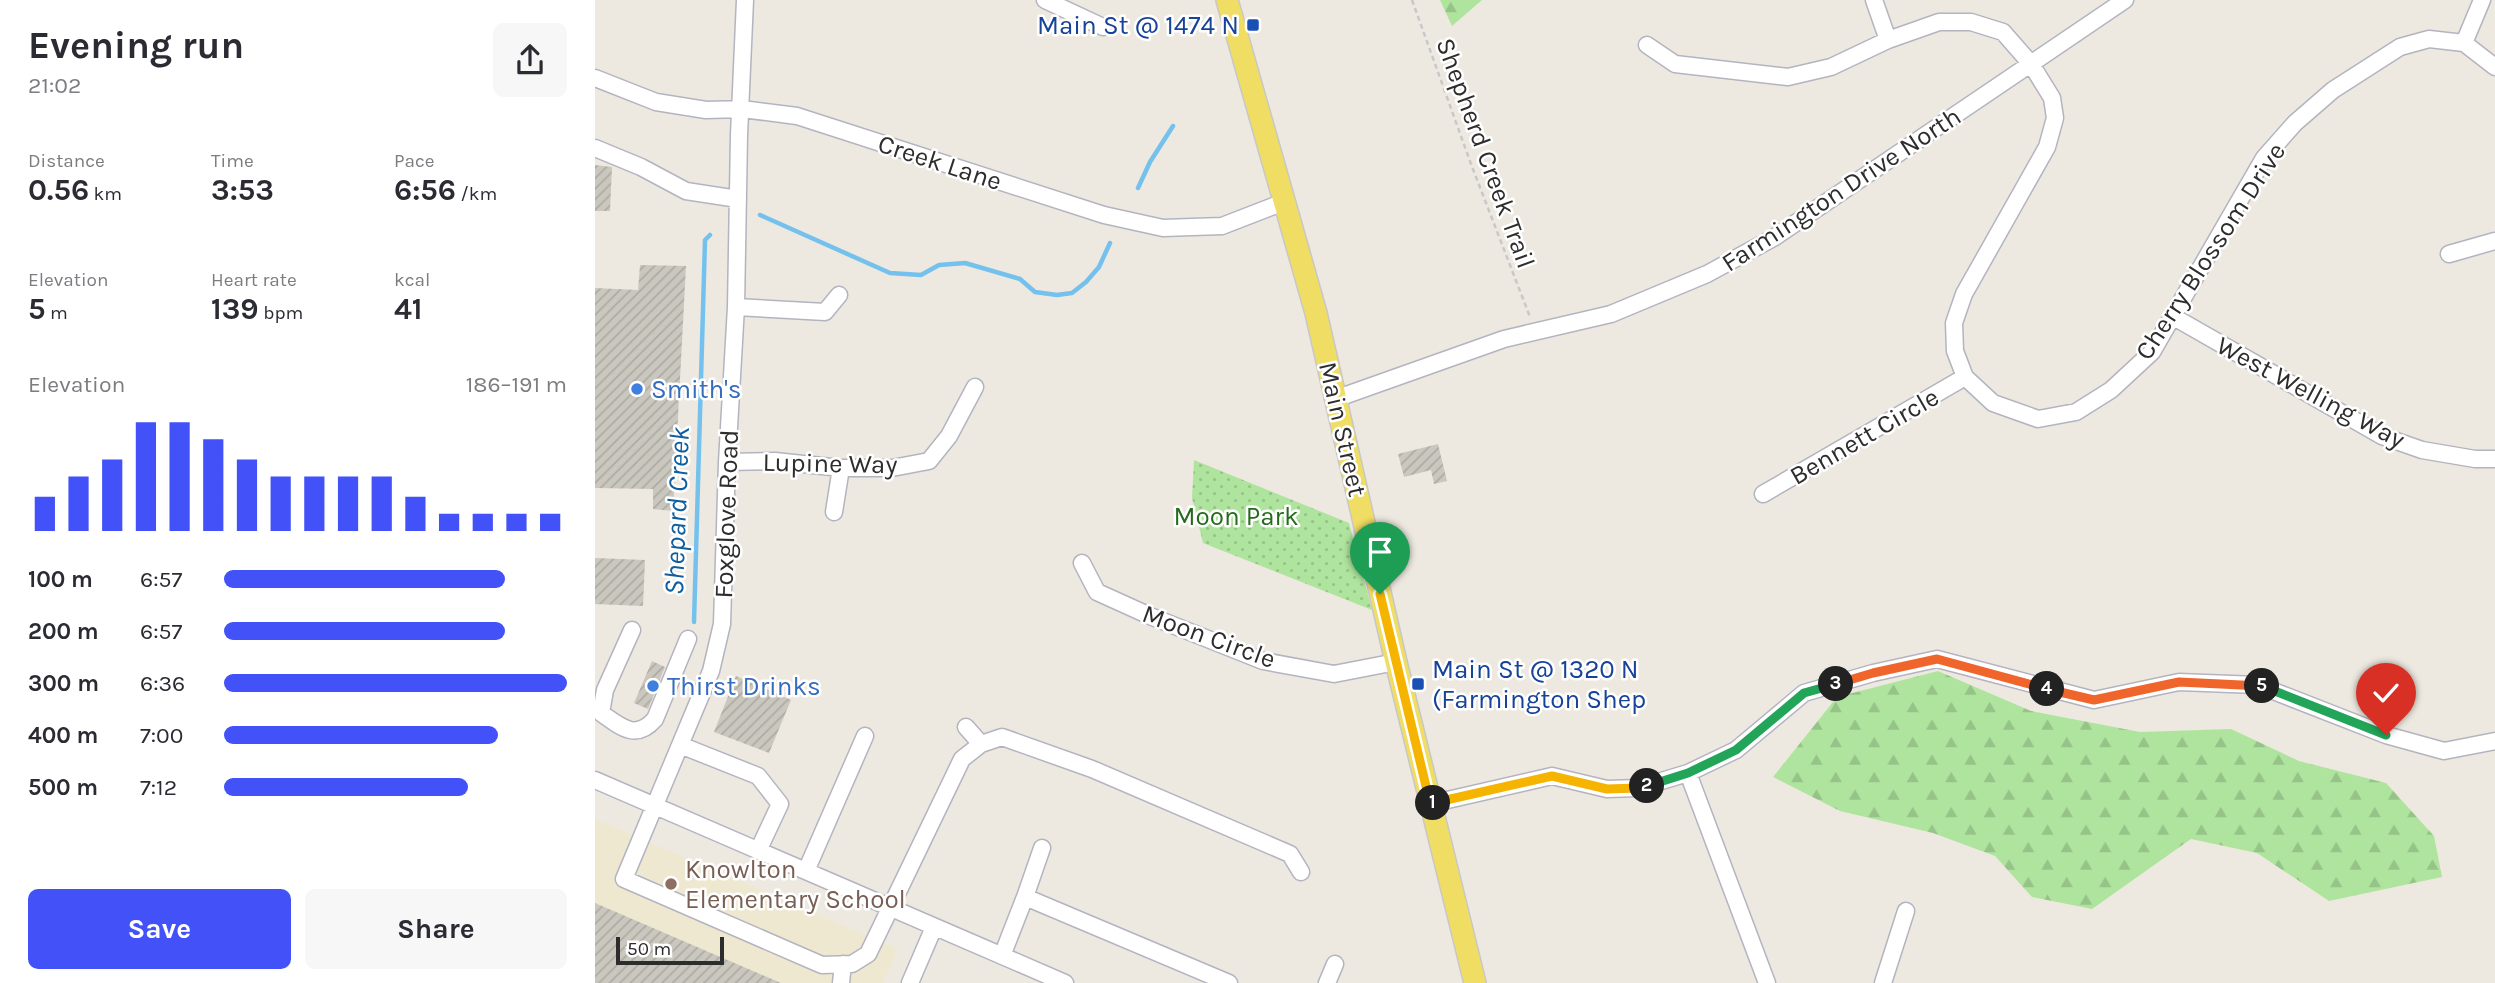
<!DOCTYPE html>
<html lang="en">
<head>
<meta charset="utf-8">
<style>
  body { margin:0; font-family:Karla,sans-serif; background:#f7f7f7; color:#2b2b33; height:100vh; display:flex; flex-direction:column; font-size:26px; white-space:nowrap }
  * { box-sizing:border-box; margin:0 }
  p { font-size:23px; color:#7c7c81 }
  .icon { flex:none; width:38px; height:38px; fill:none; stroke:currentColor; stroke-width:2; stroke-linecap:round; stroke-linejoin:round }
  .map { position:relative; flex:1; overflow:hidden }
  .panel { display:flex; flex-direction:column; background:#fff; width:595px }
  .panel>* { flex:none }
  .scale { position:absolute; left:21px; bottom:18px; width:108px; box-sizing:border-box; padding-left:7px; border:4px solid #2d2d2d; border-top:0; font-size:19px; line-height:24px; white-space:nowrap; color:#2d2d2d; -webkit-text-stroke:5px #fff; paint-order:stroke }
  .pin { position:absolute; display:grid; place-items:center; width:60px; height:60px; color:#fff; margin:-72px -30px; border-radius:50% 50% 50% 0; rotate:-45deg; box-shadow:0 0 7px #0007 }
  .pin .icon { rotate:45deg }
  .km { position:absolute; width:35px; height:35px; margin:-18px; border-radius:50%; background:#222; color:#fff; font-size:19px; line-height:35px; text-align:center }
  .round { display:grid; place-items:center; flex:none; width:74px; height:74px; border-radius:10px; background:#f7f7f7 }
  .headline { display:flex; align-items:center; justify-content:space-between; height:119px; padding:0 28px }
  h1 { font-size:38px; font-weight:700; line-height:52px }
  .metrics { display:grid; grid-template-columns:repeat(3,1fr); gap:10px; height:119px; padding:7px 28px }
  .metrics div { display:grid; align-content:center }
  .metrics b { font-size:30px; font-weight:700 }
  .metrics small { font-size:19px; font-weight:400 }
  .metrics p { font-size:19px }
  .chart { height:196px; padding:14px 28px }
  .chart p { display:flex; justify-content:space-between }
  .chart svg { width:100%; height:126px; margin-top:7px; stroke:#4251f8; stroke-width:6 }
  .action { display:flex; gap:14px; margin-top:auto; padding:14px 28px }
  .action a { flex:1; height:80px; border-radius:10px; background:#4251f8; color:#fff; font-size:28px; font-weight:700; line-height:80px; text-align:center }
  .action a+a { background:#f7f7f7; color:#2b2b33 }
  ul { padding:0 28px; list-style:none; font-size:23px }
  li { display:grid; grid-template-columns:112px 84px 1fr; align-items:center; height:52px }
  li i { height:18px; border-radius:9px; background:#4251f8 }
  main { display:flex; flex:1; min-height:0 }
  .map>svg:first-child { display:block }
  .education { fill:#efe8d0 }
  .forest { fill:url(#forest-firs) }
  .park { fill:url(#park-dots) }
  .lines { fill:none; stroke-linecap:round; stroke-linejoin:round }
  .stream { stroke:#74c1ee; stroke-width:4.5 }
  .building { fill:url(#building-hatch) }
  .minor-casing { stroke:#b3b4c0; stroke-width:19 }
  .major-casing { stroke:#c8c8c8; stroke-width:24 }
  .path { stroke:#c8c8c8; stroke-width:2.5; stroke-dasharray:5 3.5; stroke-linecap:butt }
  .minor { stroke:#fff; stroke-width:16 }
  .major { stroke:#f0dd63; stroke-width:21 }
  .split-1-casing { stroke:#fff; stroke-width:14 }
  .split-2-casing { stroke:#fff; stroke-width:14 }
  .split-3-casing { stroke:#fff; stroke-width:14 }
  .split-4-casing { stroke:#fff; stroke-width:14 }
  .split-5-casing { stroke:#fff; stroke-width:14 }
  .split-6-casing { stroke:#fff; stroke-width:14 }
  .split-1 { stroke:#f5b400; stroke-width:9 }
  .split-2 { stroke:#f5b400; stroke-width:9 }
  .split-3 { stroke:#22a559; stroke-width:9 }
  .split-4 { stroke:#f0652b; stroke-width:9 }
  .split-5 { stroke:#f0652b; stroke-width:9 }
  .split-6 { stroke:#22a559; stroke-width:9 }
  .transit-dot { fill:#1a4fb4; stroke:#fff; stroke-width:2.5 }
  .shop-dot { fill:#3f7fe0; stroke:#fff; stroke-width:2.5 }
  .education-dot { fill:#8d6e63; stroke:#fff; stroke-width:2.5 }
  .labels { text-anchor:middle; stroke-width:5; stroke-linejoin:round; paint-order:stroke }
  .transit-label { font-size:26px; fill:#164399; stroke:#fff; text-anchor:end }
  .street-label { font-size:26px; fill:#2d2d2d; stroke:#fff }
  .shop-label { font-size:26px; fill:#366cbe; stroke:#fff; text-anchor:start }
  .park-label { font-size:26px; fill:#246b1c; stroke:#fff }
  .education-label { font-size:26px; fill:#785e54; stroke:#fff; text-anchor:start }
  .water-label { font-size:28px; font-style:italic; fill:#0f5e9f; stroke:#fff }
</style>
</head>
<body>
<main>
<section class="panel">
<div class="headline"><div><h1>Evening run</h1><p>21:02</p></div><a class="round"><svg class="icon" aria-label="share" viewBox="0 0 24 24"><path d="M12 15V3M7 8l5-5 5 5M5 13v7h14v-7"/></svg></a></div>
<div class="metrics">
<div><p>Distance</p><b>0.56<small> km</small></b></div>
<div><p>Time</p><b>3:53</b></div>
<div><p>Pace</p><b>6:56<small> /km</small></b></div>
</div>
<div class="metrics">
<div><p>Elevation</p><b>5<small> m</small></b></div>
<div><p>Heart rate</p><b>139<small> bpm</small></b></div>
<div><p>kcal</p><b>41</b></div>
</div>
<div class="chart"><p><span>Elevation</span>186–191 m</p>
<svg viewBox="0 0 160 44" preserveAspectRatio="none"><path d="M5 44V32M15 44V25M25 44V19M35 44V6M45 44V6M55 44V12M65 44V19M75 44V25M85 44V25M95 44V25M105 44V25M115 44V32M125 44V38M135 44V38M145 44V38M155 44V38"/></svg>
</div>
<ul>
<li><b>100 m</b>6:57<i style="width:82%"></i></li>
<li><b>200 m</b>6:57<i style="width:82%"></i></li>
<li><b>300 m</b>6:36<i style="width:100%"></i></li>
<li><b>400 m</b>7:00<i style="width:80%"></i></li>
<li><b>500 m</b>7:12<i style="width:71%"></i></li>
</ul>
<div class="action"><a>Save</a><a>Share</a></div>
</section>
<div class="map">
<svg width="1900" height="983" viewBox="0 0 1900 983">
  <defs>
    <pattern id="forest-firs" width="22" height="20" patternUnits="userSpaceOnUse" patternTransform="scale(1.75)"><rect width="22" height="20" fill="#aee49d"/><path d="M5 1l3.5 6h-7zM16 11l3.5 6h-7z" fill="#96c488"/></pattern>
    <pattern id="park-dots" width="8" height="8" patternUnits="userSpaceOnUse" patternTransform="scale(1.75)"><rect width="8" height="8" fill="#aee49d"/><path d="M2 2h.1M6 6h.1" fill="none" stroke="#96c488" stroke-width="1.8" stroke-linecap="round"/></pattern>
    <pattern id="building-hatch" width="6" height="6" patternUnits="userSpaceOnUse" patternTransform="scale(1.75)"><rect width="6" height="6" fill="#cac7be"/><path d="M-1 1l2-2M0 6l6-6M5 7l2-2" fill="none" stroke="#aeaba4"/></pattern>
  </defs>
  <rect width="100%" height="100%" fill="#eee9e0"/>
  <!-- education -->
  <path class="education" d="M 0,819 L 303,949 L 288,983 L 0,983 Z"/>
  <!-- forest -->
  <path class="forest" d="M 845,0 L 887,0 L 857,26 Z
    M 1343,671 L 1436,711 L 1545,732 L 1636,729 L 1704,761 L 1791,783 L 1839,836 L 1847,877 L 1734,901 L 1662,853 L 1596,839 L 1497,909 L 1437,897 L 1400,856 L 1338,833 L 1245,811 L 1178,777 L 1242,697 Z"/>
  <!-- park -->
  <path class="park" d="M 599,460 L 754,523 L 777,610 L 608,543 L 597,498 Z"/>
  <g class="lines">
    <!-- stream -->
    <path class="stream" d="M 543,188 L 555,162 L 578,126
      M 165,215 L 295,273 L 326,275 L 344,265 L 370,263 L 425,279 L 440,292 L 462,295 L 477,293 L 491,282 L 504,267 L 515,243
      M 99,622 L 110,240 L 115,235"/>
  </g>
  <!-- building -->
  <path class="building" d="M 0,165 L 17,167 L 15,211 L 0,211 Z
    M 45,265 L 91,266 L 78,511 L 58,509 L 58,489 L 0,488 L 0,288 L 43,290 Z
    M 843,444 L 852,481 L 839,484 L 836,470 L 809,477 L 803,454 Z
    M 0,558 L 50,560 L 48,606 L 0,604 Z
    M 57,661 L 70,667 L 53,709 L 39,703 Z
    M 141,676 L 196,700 L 174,753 L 119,732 Z
    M 0,903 L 186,983 L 0,983 Z"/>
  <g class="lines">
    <!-- minor casing -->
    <g class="minor-casing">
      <path id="minor" d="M 150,0 L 144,135 L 141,307 L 132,462 L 127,624 L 116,671 L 29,879 L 227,965 L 257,964 L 273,954 L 367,759 L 386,744 L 407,737 L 497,769 L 695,854 L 706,872
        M 450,0 L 508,27
        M 1279,0 L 1293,40
        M 1869,43 L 1887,0
        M 1052,45 L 1080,64 L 1193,77 L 1236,67 L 1293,40 L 1344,22 L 1376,22 L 1408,32 L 1436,64 L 1457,98 L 1460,118 L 1452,147 L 1369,294 L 1359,323 L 1360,351 L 1370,377 L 1398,403 L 1443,419 L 1481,412 L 1516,390 L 1557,352 L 1669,158 L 1700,123 L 1738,90 L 1805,47 L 1834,39 L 1869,43 L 1900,67
        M 0,78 L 61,102 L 111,110 L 147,109 L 202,116 L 509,215 L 568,228 L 627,226 L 689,202
        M 0,148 L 46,167 L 91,191 L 143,199
        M 1854,254 L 1900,241
        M 141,307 L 230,312 L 244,295
        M 1577,316 L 1787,436 L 1827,450 L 1880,459 L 1900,459
        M 740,399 L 909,339 L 1016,314 L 1112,274 L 1180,237 L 1530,0
        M 132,462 L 180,461 L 246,468 L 297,468 L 334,461 L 354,436 L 380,387
        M 1168,494 L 1370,377
        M 239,512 L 246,468
        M 487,563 L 502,592 L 555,616 L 668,661 L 739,674 L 801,662
        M 37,630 L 10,690 L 6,713 C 26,727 41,741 60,719 L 93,639
        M 371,727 L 386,744
        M 85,745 L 163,776 L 185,804 L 163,851
        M 1093,773 L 1172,983
        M 0,780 L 470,983
        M 835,804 L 957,776 L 1012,789 L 1043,788 L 1093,773 L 1141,750 L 1209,693 L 1278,673 L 1342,659 L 1499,700 L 1584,682 L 1663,685 L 1791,735 L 1849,751 L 1900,741
        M 211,871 L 270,736
        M 430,897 L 447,848
        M 407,956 L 430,897 L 634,983
        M 246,983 L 248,964
        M 315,983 L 339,927
        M 732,983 L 740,964
        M 1288,983 L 1311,911"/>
    </g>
    <!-- major casing -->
    <g class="major-casing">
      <path id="major" d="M 632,0 L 721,313 L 801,662 L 880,983"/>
    </g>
    <!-- path -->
    <path class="path" d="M 817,0 L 876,164 L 935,317"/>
    <!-- minor -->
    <use href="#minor" class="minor"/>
    <!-- major -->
    <use href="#major" class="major"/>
  </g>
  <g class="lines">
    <!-- split-1 casing -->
    <g class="split-1-casing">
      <path id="split-1" d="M 785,594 L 835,803 L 838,803"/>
    </g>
    <!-- split-2 casing -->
    <g class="split-2-casing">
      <path id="split-2" d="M 838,803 L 957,776 L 1012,789 L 1043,788 L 1052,786"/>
    </g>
    <!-- split-3 casing -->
    <g class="split-3-casing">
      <path id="split-3" d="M 1052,786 L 1093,773 L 1141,750 L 1209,693 L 1241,684"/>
    </g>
    <!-- split-4 casing -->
    <g class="split-4-casing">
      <path id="split-4" d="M 1241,684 L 1278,673 L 1342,659 L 1452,689"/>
    </g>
    <!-- split-5 casing -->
    <g class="split-5-casing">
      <path id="split-5" d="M 1452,689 L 1499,700 L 1584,682 L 1667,686"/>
    </g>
    <!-- split-6 casing -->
    <g class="split-6-casing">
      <path id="split-6" d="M 1667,686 L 1791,735"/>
    </g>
    <!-- split-1 -->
    <use href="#split-1" class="split-1"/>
    <!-- split-2 -->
    <use href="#split-2" class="split-2"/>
    <!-- split-3 -->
    <use href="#split-3" class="split-3"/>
    <!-- split-4 -->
    <use href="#split-4" class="split-4"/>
    <!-- split-5 -->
    <use href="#split-5" class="split-5"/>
    <!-- split-6 -->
    <use href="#split-6" class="split-6"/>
  </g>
  <!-- markers -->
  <g class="transit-dot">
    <rect x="651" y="18" width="14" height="14" rx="3.5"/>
    <rect x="816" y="677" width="14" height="14" rx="3.5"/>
  </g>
  <g class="shop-dot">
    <circle cx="42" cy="389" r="7"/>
    <circle cx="58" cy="686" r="7"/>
  </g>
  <circle class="education-dot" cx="76" cy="884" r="7"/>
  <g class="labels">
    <!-- transit labels -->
    <g class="transit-label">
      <text x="644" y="34">Main St @ 1474 N</text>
      <text x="837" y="678" text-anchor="start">Main St @ 1320 N<tspan x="837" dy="30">(Farmington Shep</tspan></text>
    </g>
    <!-- street labels -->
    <g class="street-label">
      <text transform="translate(891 153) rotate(70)" y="9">Shepherd Creek Trail</text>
      <text transform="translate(345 162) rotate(18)" y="9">Creek Lane</text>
      <text transform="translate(1246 189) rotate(-33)" y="9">Farmington Drive North</text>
      <text transform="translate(1615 251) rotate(-57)" y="9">Cherry Blossom Drive</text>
      <text transform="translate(1716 392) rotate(28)" y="9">West Welling Way</text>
      <text transform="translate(748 429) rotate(77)" y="9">Main Street</text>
      <text transform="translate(1269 436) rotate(-30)" y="9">Bennett Circle</text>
      <text transform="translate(235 463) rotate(1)" y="9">Lupine Way</text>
      <text transform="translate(131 514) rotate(-88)" y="9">Foxglove Road</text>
      <text transform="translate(614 636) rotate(20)" y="9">Moon Circle</text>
    </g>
    <!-- shop labels -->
    <g class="shop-label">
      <text x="56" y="398">Smith's</text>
      <text x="72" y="695">Thirst Drinks</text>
    </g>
    <!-- park labels -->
    <g class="park-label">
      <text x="641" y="525">Moon Park</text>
    </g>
    <!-- education labels -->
    <g class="education-label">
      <text x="90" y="878">Knowlton<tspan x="90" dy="30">Elementary School</tspan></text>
    </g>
    <!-- water labels -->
    <g class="water-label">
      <text transform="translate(81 511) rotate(-88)" y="10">Shepard Creek</text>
    </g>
  </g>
</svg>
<div class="scale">50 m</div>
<div class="pin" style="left:785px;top:594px;background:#1e9e55"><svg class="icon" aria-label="arrive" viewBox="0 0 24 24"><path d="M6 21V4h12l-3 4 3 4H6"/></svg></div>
<div class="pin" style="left:1791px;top:735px;background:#d93025"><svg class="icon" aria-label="check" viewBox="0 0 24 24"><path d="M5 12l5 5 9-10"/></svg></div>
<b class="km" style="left:838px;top:803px">1</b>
<b class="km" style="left:1052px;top:786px">2</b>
<b class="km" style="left:1241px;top:684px">3</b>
<b class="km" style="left:1452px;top:689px">4</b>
<b class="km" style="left:1667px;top:686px">5</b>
</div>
</main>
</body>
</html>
